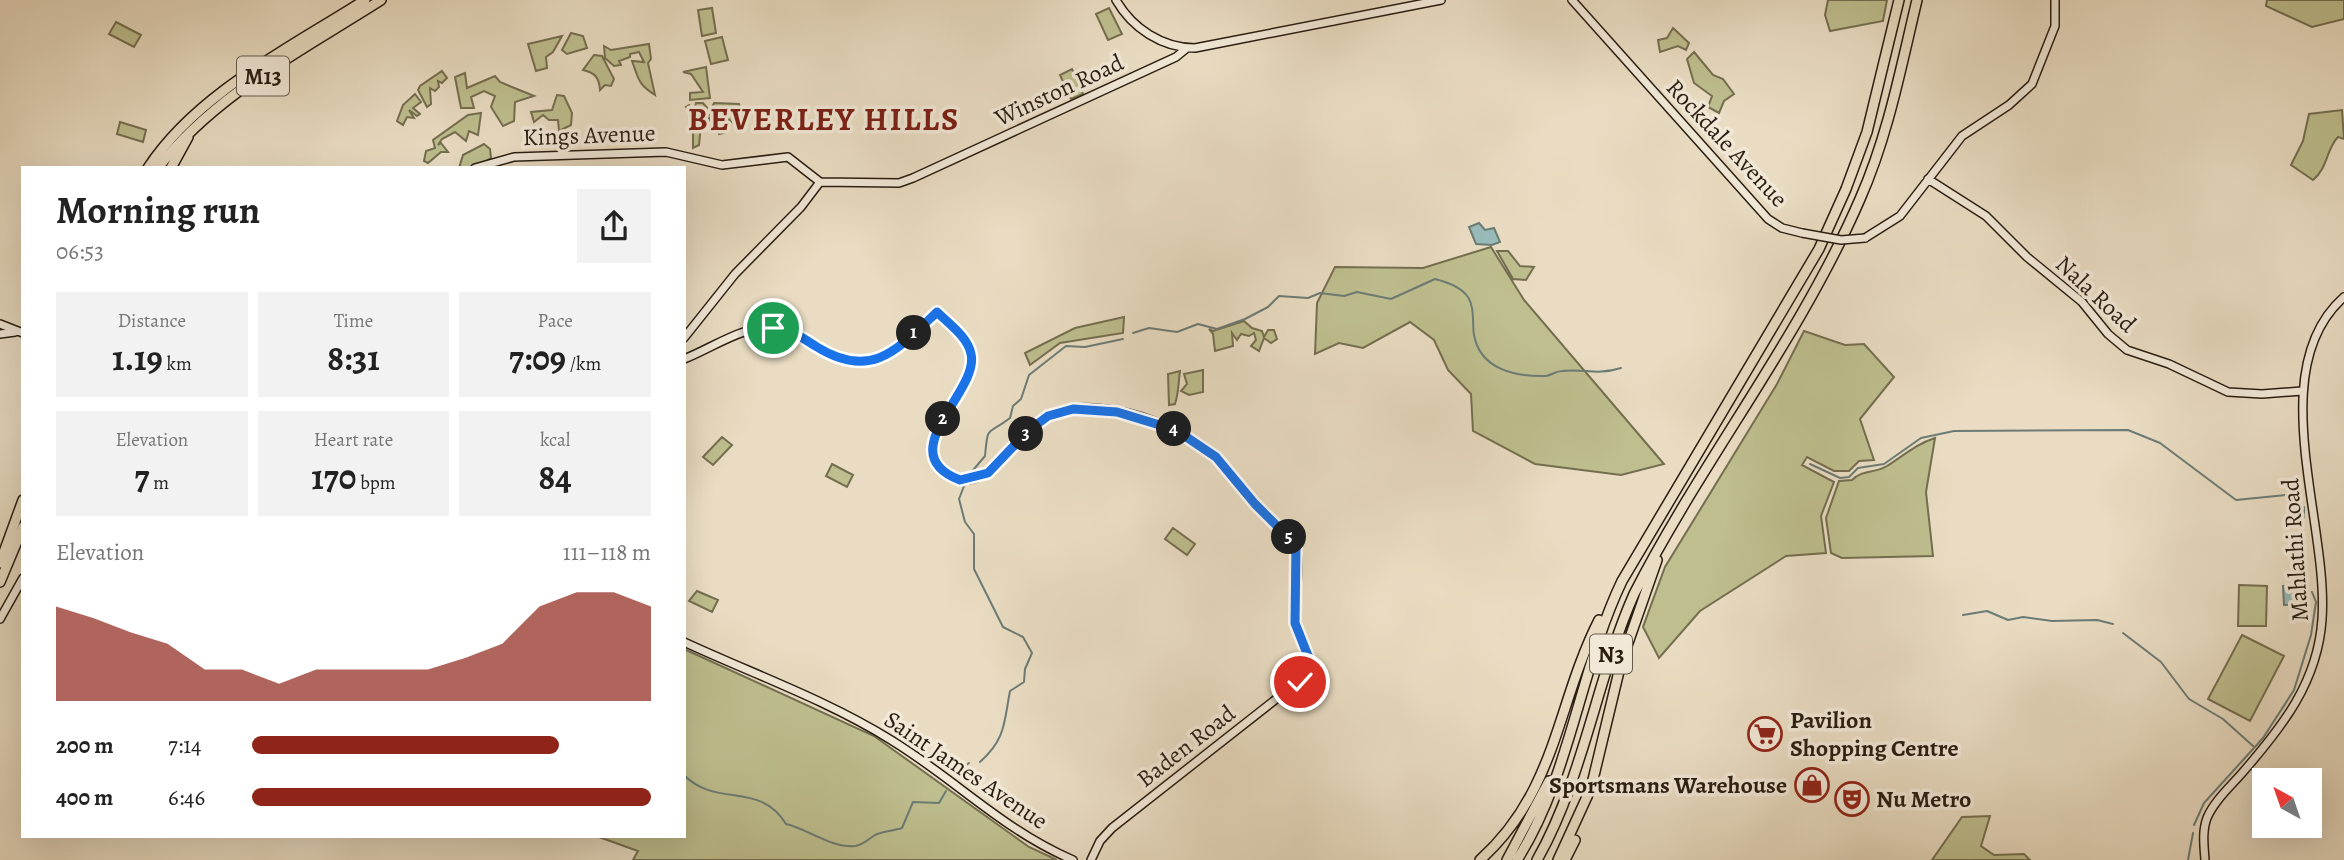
<!DOCTYPE html>
<html lang="en">
<head>
<meta charset="utf-8">
<style>
  body { margin:0; font-family:Alegreya,serif; background:#f2f2f2; color:#222; height:100vh; display:flex; flex-direction:column; font-size:26px; white-space:nowrap }
  * { box-sizing:border-box; margin:0 }
  p { font-size:23px; color:#767676 }
  .icon { flex:none; width:38px; height:38px; fill:none; stroke:currentColor; stroke-width:2; stroke-linecap:round; stroke-linejoin:round }
  .map { position:relative; flex:1; overflow:hidden }
  .panel { position:absolute; left:21px; top:166px; width:665px; height:672px; display:flex; flex-direction:column; background:#fff; border-radius:0px; box-shadow:0 7px 28px #0002 }
  .panel>* { flex:none }
  .needle { width:46px; rotate:320deg }
  .buttons { position:absolute; left:2252px; top:768px; display:grid; gap:14px }
  .buttons a { display:grid; place-items:center; width:70px; height:70px; border-radius:0px; background:#fff; box-shadow:0 7px 28px #0002; font-size:35px }
  .pin { position:absolute; display:grid; place-items:center; width:60px; height:60px; color:#fff; margin:-30px; border:4px solid #fff; border-radius:50%; box-shadow:0 2px 7px #0007 }
  .km { position:absolute; width:35px; height:35px; margin:-18px; border-radius:50%; background:#222; color:#fff; font-size:19px; line-height:35px; text-align:center }
  .round { display:grid; place-items:center; flex:none; width:74px; height:74px; border-radius:0px; background:#f2f2f2 }
  .summary { display:flex; align-items:center; justify-content:space-between; height:119px; padding:0 35px }
  h1 { font-size:38px; font-weight:600; line-height:52px }
  .figures { display:grid; grid-template-columns:repeat(3,1fr); gap:10px; height:119px; padding:7px 35px }
  .figures div { display:grid; align-content:center; border-radius:0px; background:#f2f2f2; text-align:center }
  .figures b { font-size:35px; font-weight:600 }
  .figures small { font-size:19px; font-weight:400 }
  .figures p { font-size:19px }
  .chart { height:196px; padding:14px 35px }
  .chart p { display:flex; justify-content:space-between }
  .chart svg { width:100%; height:126px; margin-top:7px; fill:#8f2418; opacity:.7 }
  ul { padding:0 35px; list-style:none; font-size:23px }
  li { display:grid; grid-template-columns:112px 84px 1fr; align-items:center; height:52px }
  li i { height:18px; border-radius:9px; background:#8f2418 }
  .map>svg:first-child { display:block }
  .green { fill:#bebe8e; stroke:#746e50; stroke-width:2 }
  .water { fill:#98bab8; stroke:#6c7b75; stroke-width:2 }
  .lines { fill:none; stroke-linecap:round; stroke-linejoin:round }
  .stream { stroke:#6c7b75; stroke-width:2 }
  .secondary-casing { stroke:#291d11; stroke-width:10 }
  .highway-casing { stroke:#291d11; stroke-width:12 }
  .secondary { stroke:#f1e8d7; stroke-width:7 }
  .highway { stroke:#e9dcc2; stroke-width:9 }
  .secondary-bridge-casing { stroke:#291d11; stroke-width:10; stroke-linecap:butt }
  .secondary-bridge { stroke:#f1e8d7; stroke-width:7 }
  .route-casing { stroke:#fff; stroke-width:14 }
  .route { stroke:#1a73e8; stroke-width:9 }
  .labels { text-anchor:middle; stroke-width:7; stroke-linejoin:round; paint-order:stroke }
  .shield { fill:#f1e8d7; stroke:#655a4c; stroke-width:2 }
  .shield-label { font-size:23px; font-weight:bold; fill:#291d11 }
  .street-label { font-size:24px; fill:#291d11; stroke:#f1e8d7 }
  .poi-label { font-size:24px; font-weight:bold; fill:#291d11; stroke:#f1e8d7; text-anchor:start }
  .district-label { font-size:32px; font-weight:bold; letter-spacing:2px; fill:#7a1f14; stroke:#f1e8d7 }
</style>
</head>
<body>
<div class="map">
<svg width="2344" height="860" viewBox="0 0 2344 860">
  <rect width="100%" height="100%" fill="#e9dcc2"/>
  <filter id="stains"><feTurbulence type="fractalNoise" baseFrequency=".00286" numOctaves="4"/><feColorMatrix values="0 0 0 0 .2 0 0 0 0 .09 0 0 0 0 .02 0 0 0 .5 -.17"/></filter>
  <radialGradient id="worn" r=".72"><stop offset=".6" stop-color="#630" stop-opacity="0"/><stop offset="1" stop-color="#630" stop-opacity=".3"/></radialGradient>
  <!-- green -->
  <path class="green" d="M 1828,0 L 1887,0 L 1883,21 L 1830,31 L 1825,15 Z
    M 2267,0 L 2344,0 L 2344,19 L 2312,27 L 2266,6 Z
    M 712,8 L 716,33 L 702,36 L 698,10 Z
    M 1109,8 L 1122,34 L 1108,40 L 1096,14 Z
    M 116,22 L 141,35 L 134,47 L 109,34 Z
    M 1673,28 L 1689,43 L 1686,50 L 1678,46 L 1660,52 L 1658,40 L 1667,38 Z
    M 571,33 L 583,36 L 587,48 L 567,54 L 562,50 Z
    M 562,36 L 553,52 L 546,57 L 547,68 L 536,71 L 528,44 Z
    M 722,37 L 728,60 L 711,64 L 705,41 Z
    M 649,44 L 651,59 L 648,63 L 655,95 C 638,84 639,80 632,61 L 644,62 L 639,52 L 630,54 L 630,57 L 619,61 L 621,65 L 614,66 L 605,58 L 604,46 L 611,50 Z
    M 1694,52 L 1713,75 L 1723,79 L 1734,94 L 1724,101 L 1719,113 L 1708,107 L 1712,96 L 1694,83 L 1687,59 Z
    M 594,55 L 602,56 L 614,79 L 611,86 L 605,85 L 600,90 C 599,77 595,73 583,70 Z
    M 706,67 L 710,98 L 690,100 L 690,93 L 703,92 L 691,74 L 683,72 Z
    M 1072,69 L 1083,94 L 1071,99 L 1060,75 Z
    M 442,71 L 447,78 L 442,83 L 438,81 L 439,87 L 435,91 L 430,88 L 431,104 L 427,107 L 418,90 L 420,86 Z
    M 465,73 L 467,88 L 495,76 L 500,82 L 534,96 L 515,102 L 514,121 L 503,126 L 491,107 L 495,96 L 484,91 L 471,97 L 474,108 L 461,108 L 455,77 Z
    M 415,94 L 421,102 L 413,108 L 420,114 L 417,116 L 409,110 L 414,118 L 407,117 L 403,125 L 397,121 L 403,105 Z
    M 557,95 L 564,96 L 572,113 L 571,125 L 559,131 L 558,120 L 549,120 L 543,115 L 534,122 L 531,112 L 552,110 Z
    M 696,103 L 703,103 L 708,109 L 702,118 L 695,121 L 701,125 L 699,145 L 693,148 L 693,115 L 686,107 L 689,105 L 694,111 Z
    M 714,103 L 739,104 L 743,119 L 737,126 L 728,119 L 724,133 L 719,134 L 716,123 L 711,123 L 708,116 Z
    M 2342,110 L 2344,139 L 2338,137 C 2326,149 2328,168 2313,180 L 2291,165 L 2303,141 L 2309,114 Z
    M 481,113 L 478,135 L 469,131 L 466,141 L 455,132 L 442,139 L 438,145 L 441,143 L 448,152 L 441,152 L 428,163 L 424,161 L 426,151 L 435,148 L 433,140 L 468,115 Z
    M 120,122 L 146,130 L 143,142 L 117,134 Z
    M 484,144 L 490,149 L 491,158 L 473,168 L 459,168 L 463,155 Z
    M 1491,247 L 1524,300 L 1664,464 L 1621,475 L 1535,464 L 1473,431 L 1471,394 L 1448,370 L 1434,340 L 1410,322 L 1363,348 L 1339,343 L 1315,354 L 1317,303 L 1335,267 L 1423,268 Z
    M 1497,251 L 1508,251 L 1520,266 L 1534,267 L 1526,280 L 1513,279 Z
    M 1124,317 L 1123,333 L 1060,343 L 1030,365 L 1025,353 L 1075,328 Z
    M 1244,321 L 1252,328 L 1262,331 L 1264,337 L 1268,330 L 1274,330 L 1277,339 L 1271,343 L 1264,338 L 1259,351 L 1251,346 L 1256,340 L 1254,333 L 1249,336 L 1241,334 L 1237,340 L 1232,333 L 1233,346 L 1215,351 L 1213,334 L 1209,329 L 1213,331 Z
    M 1804,331 L 1845,345 L 1864,344 L 1894,377 L 1860,419 L 1874,460 L 1859,461 L 1849,471 L 1834,471 L 1807,457 L 1802,465 L 1834,482 L 1821,516 L 1826,553 L 1786,556 L 1700,611 L 1659,658 L 1643,627 L 1665,567 L 1777,384 Z
    M 1203,370 L 1203,392 L 1189,395 L 1181,391 L 1187,384 L 1184,374 Z
    M 1180,371 C 1178,385 1179,391 1175,404 L 1169,405 L 1168,374 Z
    M 722,437 L 732,445 L 713,465 L 703,457 Z
    M 1935,438 L 1926,492 L 1933,556 L 1842,558 L 1831,553 L 1826,518 L 1839,481 L 1852,480 C 1863,469 1874,474 1887,466 C 1903,456 1916,444 1935,438 Z
    M 832,464 L 853,475 L 847,487 L 826,476 Z
    M 1173,528 L 1195,544 L 1187,555 L 1165,539 Z
    M 2239,585 L 2267,586 L 2266,626 L 2238,626 Z
    M 697,591 L 718,600 L 712,612 L 689,601 Z
    M 2242,635 L 2284,656 L 2250,721 L 2208,699 Z
    M 684,649 L 874,736 L 1029,847 L 1057,860 L 633,860 L 638,851 L 599,837 L 684,836 Z
    M 1990,816 L 1981,846 L 1994,855 L 2024,854 L 2030,860 L 1932,860 L 1962,817 Z"/>
  <!-- water -->
  <path class="water" d="M 1479,223 L 1485,230 L 1494,228 L 1500,242 L 1492,245 L 1476,244 L 1469,227 Z
    M 2300,585 L 2301,604 L 2284,605 L 2283,586 Z"/>
  <g class="lines">
    <!-- stream -->
    <path class="stream" d="M 1133,333 L 1149,328 L 1177,332 L 1198,324 L 1217,329 L 1245,319 L 1268,307 L 1279,296 L 1308,298 L 1320,293 L 1344,296 L 1357,292 L 1391,299 L 1435,279 C 1447,282 1461,287 1468,297 C 1475,308 1472,323 1474,335 C 1480,369 1515,377 1546,376 C 1552,375 1556,371 1562,371 C 1585,368 1595,376 1621,368
      M 1810,464 L 1840,478 L 1849,477 L 1858,468 L 1884,464 L 1921,438 L 1954,431 L 2128,430 L 2160,443 L 2236,500 L 2286,495 L 2293,497
      M 969,475 L 985,456 C 988,423 987,436 1010,418 L 1013,406 L 1021,399 L 1029,375 L 1066,346 L 1085,347 L 1123,339
      M 964,486 L 959,499 L 965,522 L 974,534 L 974,569 L 1003,627 L 1023,637 L 1032,653 L 1025,669 L 1024,682 L 1010,691 C 1004,722 1006,739 980,762
      M 2304,507 L 2304,517
      M 1963,615 L 1987,611 L 2008,620 L 2023,617 L 2052,621 L 2097,620 L 2113,624
      M 2123,633 L 2161,662 L 2189,699 L 2223,719 L 2253,746
      M 954,774 L 969,763
      M 684,775 C 716,808 760,781 786,824 C 808,829 831,848 855,846 C 864,845 868,839 875,835 C 883,831 893,831 902,828 L 913,802 L 939,803 L 946,791
      M 2194,825 L 2204,803 L 2263,738 L 2294,690 L 2311,635 L 2316,602 L 2312,592
      M 2188,860 L 2193,833"/>
    <!-- secondary casing -->
    <g class="secondary-casing">
      <path id="secondary" d="M 1116,0 C 1132,28 1162,48 1195,48 L 1441,0
        M 1572,0 L 1768,219 L 1782,228 L 1802,233
        M 475,168 L 514,157 L 666,152 L 722,165 L 788,157 L 820,182
        M 1928,179 L 1986,216 L 2027,257 L 2082,302 L 2108,334 L 2127,350 L 2169,364 L 2228,392 L 2262,394 L 2302,391
        M 820,182 L 899,183 L 913,178 L 1176,57 L 1187,48
        M 1865,238 L 1900,216 L 1962,136 L 2009,105 L 2032,84 L 2055,26 L 2055,0
        M 0,324 L 23,333
        M 0,334 L 15,332
        M 684,338 L 735,274 L 801,207 L 820,182
        M 684,359 C 715,347 745,323 780,328 C 796,330 809,342 823,350 C 874,380 902,345 937,311 C 948,323 966,336 971,352 C 981,388 899,444 949,475 C 985,498 1016,437 1041,420 C 1056,410 1075,407 1092,408 C 1136,410 1185,429 1218,459 C 1233,473 1244,492 1258,508 C 1268,518 1290,532 1295,545 C 1303,565 1292,601 1296,624 C 1298,641 1316,656 1308,674 L 1112,828 L 1100,841 L 1091,860
        M 0,619 L 23,578
        M 684,642 C 753,674 827,700 891,740 C 955,779 1003,830 1073,860
        M 2205,860 C 2204,846 2202,831 2207,818 C 2214,801 2231,786 2243,772 C 2282,727 2318,682 2322,619 C 2329,523 2262,369 2344,297"/>
    </g>
    <!-- highway casing -->
    <g class="highway-casing">
      <path id="highway" d="M 148,168 C 197,93 292,47 365,0
        M 158,168 C 215,94 303,50 381,0
        M 171,168 L 188,137
        M 0,563 L 23,500
        M 0,582 L 23,527
        M 1480,860 C 1557,791 1556,705 1599,620
        M 1507,860 L 1549,781
        M 1517,860 C 1571,775 1579,671 1622,581 L 1819,249 L 1846,189 L 1867,132 L 1899,0
        M 1537,860 C 1584,777 1596,680 1634,594 C 1703,459 1800,338 1860,199 C 1888,136 1901,67 1917,0
        M 1558,860 L 1591,788 L 1621,663 L 1657,560
        M 1565,860 L 1575,840"/>
    </g>
    <!-- secondary -->
    <use href="#secondary" class="secondary"/>
    <!-- highway -->
    <use href="#highway" class="highway"/>
    <!-- secondary-bridge casing -->
    <g class="secondary-bridge-casing">
      <path id="secondary-bridge" d="M 1802,233 L 1841,240 L 1865,238"/>
    </g>
    <!-- secondary-bridge -->
    <use href="#secondary-bridge" class="secondary-bridge"/>
  </g>
  <g class="lines">
    <!-- route casing -->
    <g class="route-casing">
      <path id="route" d="M 773,328 C 791,328 802,338 817,347 C 872,381 898,349 937,312 C 948,323 968,337 971,354 C 980,392 889,453 960,480 L 988,473 L 1028,431 L 1048,416 L 1073,409 L 1117,412 L 1176,430 L 1216,457 L 1255,504 L 1296,545 L 1295,623 L 1310,661 L 1308,674 L 1300,682"/>
    </g>
    <!-- route -->
    <use href="#route" class="route"/>
  </g>
  <!-- icons -->
  <defs>
    <g id="supermarket-ring" transform="scale(1.75)"><circle r="9.5" fill="#f1e8d7" stroke="#8f2418" stroke-width="1.5"/><path d="M-6-5.5h2.5l.6 2H6L4.5 2H-2.5L-4.4-4H-6ZM-1.5 3.2a1.3 1.3 0 1 0 .1 0ZM3 3.2a1.3 1.3 0 1 0 .1 0Z" fill="#8f2418"/></g>
    <g id="shop-ring" transform="scale(1.75)"><circle r="9.5" fill="#f1e8d7" stroke="#8f2418" stroke-width="1.5"/><path d="M-5-2.5h2.3a2.7 3.5 0 0 1 5.4 0H5L5.5 6h-11ZM-1.5-2.5h3a1.5 2.3 0 0 0-3 0Z" fill="#8f2418"/></g>
    <g id="theatre-ring" transform="scale(1.75)"><circle r="9.5" fill="#f1e8d7" stroke="#8f2418" stroke-width="1.5"/><path d="M-5-5.5Q0-4 5-5.5V0Q5 5 0 6Q-5 5-5 0ZM-3.3-2.5H-1v1.5H-3.3ZM1-2.5H3.3v1.5H1ZM-2.8 1Q0 5.5 2.8 1Z" fill="#8f2418"/></g>
  </defs>
  <g fill-rule="evenodd">
    <use href="#supermarket-ring" x="1765" y="734"/>
    <use href="#shop-ring" x="1812" y="785"/>
    <use href="#theatre-ring" x="1852" y="799"/>
  </g>
  <g class="labels">
    <!-- shield labels -->
    <g class="shield">
      <rect x="237" y="56.5" width="52" height="39" rx="5"/>
      <rect x="1590" y="634.5" width="42" height="39" rx="5"/>
    </g>
    <g class="shield-label">
      <text x="263" y="84">M13</text>
      <text x="1611" y="662">N3</text>
    </g>
    <!-- street labels -->
    <g class="street-label">
      <text transform="translate(1059 90) rotate(-25)" y="8">Winston Road</text>
      <text transform="translate(589 135) rotate(-2)" y="8">Kings Avenue</text>
      <text transform="translate(1727 143) rotate(47)" y="8">Rockdale Avenue</text>
      <text transform="translate(2096 294) rotate(43)" y="8">Nala Road</text>
      <text transform="translate(2295 550) rotate(-94)" y="8">Mahlathi Road</text>
      <text transform="translate(1186 746) rotate(-38)" y="8">Baden Road</text>
      <text transform="translate(966 770) rotate(34)" y="8">Saint James Avenue</text>
    </g>
    <!-- poi labels -->
    <g class="poi-label">
      <text x="1790" y="728">Pavilion<tspan x="1790" dy="28">Shopping Centre</tspan></text>
      <text x="1787" y="793" text-anchor="end">Sportsmans Warehouse</text>
      <text x="1876" y="807">Nu Metro</text>
    </g>
    <!-- district labels -->
    <g class="district-label">
      <text x="824" y="130">BEVERLEY HILLS</text>
    </g>
  </g>
  <rect width="100%" height="100%" filter="url(#stains)"/>
  <rect width="100%" height="100%" fill="url(#worn)"/>
</svg>
<div class="buttons">
<a><svg class="needle" viewBox="-14 -14 28 28"><path d="M0-13l5 13h-10z" fill="#e53935"/><path d="M0 13l5-13h-10z" fill="#767676"/></svg></a>
</div>
<div class="pin" style="left:773px;top:328px;background:#1e9e55"><svg class="icon" aria-label="arrive" viewBox="0 0 24 24"><path d="M6 21V4h12l-3 4 3 4H6"/></svg></div>
<div class="pin" style="left:1300px;top:682px;background:#d93025"><svg class="icon" aria-label="check" viewBox="0 0 24 24"><path d="M5 12l5 5 9-10"/></svg></div>
<b class="km" style="left:914px;top:333px">1</b>
<b class="km" style="left:943px;top:419px">2</b>
<b class="km" style="left:1026px;top:434px">3</b>
<b class="km" style="left:1174px;top:429px">4</b>
<b class="km" style="left:1289px;top:537px">5</b>
<section class="panel">
<div class="summary"><div><h1>Morning run</h1><p>06:53</p></div><a class="round"><svg class="icon" aria-label="share" viewBox="0 0 24 24"><path d="M12 15V3M7 8l5-5 5 5M5 13v7h14v-7"/></svg></a></div>
<div class="figures">
<div><p>Distance</p><b>1.19<small> km</small></b></div>
<div><p>Time</p><b>8:31</b></div>
<div><p>Pace</p><b>7:09<small> /km</small></b></div>
</div>
<div class="figures">
<div><p>Elevation</p><b>7<small> m</small></b></div>
<div><p>Heart rate</p><b>170<small> bpm</small></b></div>
<div><p>kcal</p><b>84</b></div>
</div>
<div class="chart"><p><span>Elevation</span>111–118 m</p>
<svg viewBox="0 0 160 44" preserveAspectRatio="none"><path d="M0 44V11L10 15L20 20L30 24L40 33L50 33L60 38L70 33L80 33L90 33L100 33L110 29L120 24L130 11L140 6L150 6L160 11V44z"/></svg>
</div>
<ul>
<li><b>200 m</b>7:14<i style="width:77%"></i></li>
<li><b>400 m</b>6:46<i style="width:100%"></i></li>
</ul>
</section>
</div>
</body>
</html>
